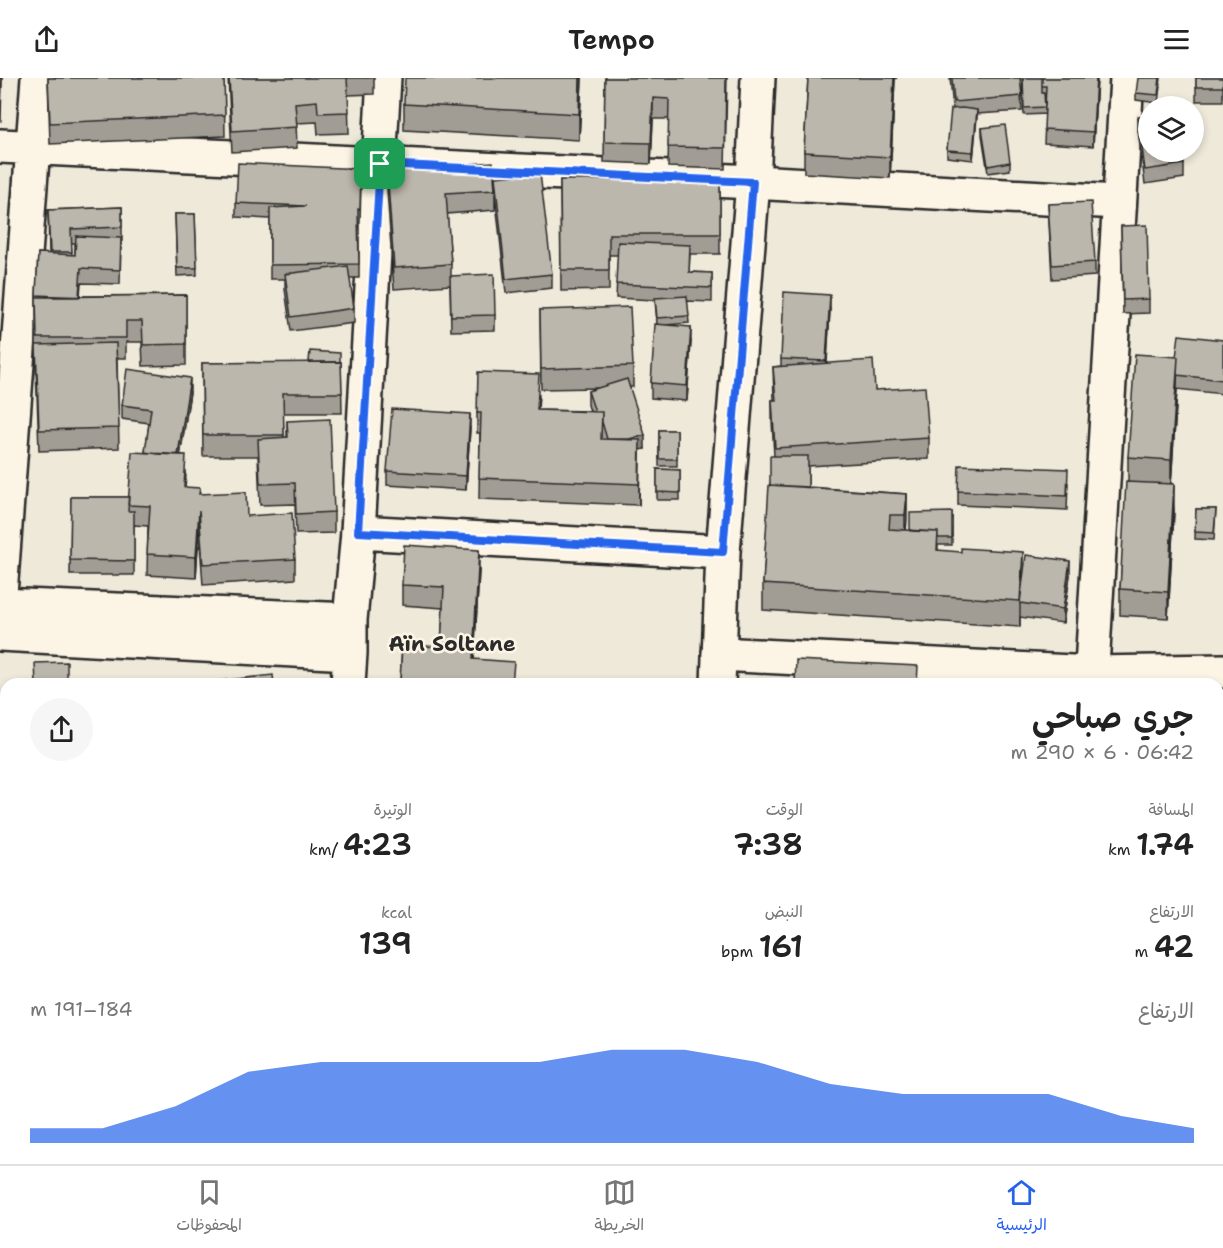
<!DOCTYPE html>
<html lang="ar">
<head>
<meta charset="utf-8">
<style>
  body { margin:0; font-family:"Shantell Sans","Playpen Sans Arabic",sans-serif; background:#f6f6f6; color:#222; direction:rtl; height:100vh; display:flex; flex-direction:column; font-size:22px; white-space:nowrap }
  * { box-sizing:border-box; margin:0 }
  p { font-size:20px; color:#767676 }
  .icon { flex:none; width:33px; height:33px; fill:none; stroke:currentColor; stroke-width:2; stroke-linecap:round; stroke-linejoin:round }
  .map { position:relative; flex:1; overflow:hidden; direction:ltr }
  .sheet { position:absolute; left:0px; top:600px; width:1224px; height:486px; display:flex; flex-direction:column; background:#fff; border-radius:18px 18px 0 0; box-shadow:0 3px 9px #0003; direction:rtl }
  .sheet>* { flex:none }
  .controls { position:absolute; left:1138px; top:18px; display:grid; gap:12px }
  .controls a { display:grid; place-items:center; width:66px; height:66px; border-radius:50%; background:#fff; box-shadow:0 3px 9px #0003; font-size:30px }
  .pin { position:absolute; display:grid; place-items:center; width:51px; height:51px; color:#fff; margin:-26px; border-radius:12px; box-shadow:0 3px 9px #0006 }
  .round { display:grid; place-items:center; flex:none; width:63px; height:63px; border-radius:32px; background:#f6f6f6 }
  .overview { display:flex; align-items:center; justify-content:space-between; height:102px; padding:0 30px }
  h1 { font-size:33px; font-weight:600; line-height:45px }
  .figures { display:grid; grid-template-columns:repeat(3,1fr); gap:9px; height:102px; padding:6px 30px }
  .figures div { display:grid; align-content:center }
  .figures b { font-size:30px; font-weight:600 }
  .figures small { font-size:16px; font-weight:400 }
  .figures p { font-size:16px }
  .chart { height:168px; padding:12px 30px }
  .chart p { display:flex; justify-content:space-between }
  .chart svg { width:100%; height:108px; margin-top:6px; fill:#2563eb; opacity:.7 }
  header { display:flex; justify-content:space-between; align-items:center; height:78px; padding:0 30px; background:#fff; font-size:27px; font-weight:600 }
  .menu { display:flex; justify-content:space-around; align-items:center; height:84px; border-top:2px solid #e0e0e0; background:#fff; font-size:16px; color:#767676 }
  .menu a { display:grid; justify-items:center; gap:3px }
  .menu .selected { color:#2563eb }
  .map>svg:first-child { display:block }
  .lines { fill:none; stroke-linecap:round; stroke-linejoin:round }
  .minor-casing { stroke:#2b2b2b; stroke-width:38 }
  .major-casing { stroke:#2b2b2b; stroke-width:38 }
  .minor { stroke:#fcf5e5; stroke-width:33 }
  .major { stroke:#fcf5e5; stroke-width:33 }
  .wall { fill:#a29d94; stroke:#2b2b2b; stroke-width:1.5; fill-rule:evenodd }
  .shaded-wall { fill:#848078; stroke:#2b2b2b; stroke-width:1.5 }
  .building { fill:#bcb7ac; stroke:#2b2b2b; stroke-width:1.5 }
  .route-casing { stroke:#fff; stroke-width:12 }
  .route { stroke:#2563eb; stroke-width:8 }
  .labels { text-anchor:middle; stroke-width:5; stroke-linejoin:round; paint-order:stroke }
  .district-label { font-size:21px; font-weight:bold; fill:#2b2b2b; stroke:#fcf5e5 }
</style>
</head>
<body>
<header><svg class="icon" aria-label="menu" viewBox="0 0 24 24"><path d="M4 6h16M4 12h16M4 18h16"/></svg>Tempo<svg class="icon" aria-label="share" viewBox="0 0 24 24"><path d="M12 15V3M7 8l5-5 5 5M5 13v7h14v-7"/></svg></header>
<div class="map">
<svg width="1223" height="1086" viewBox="0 0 1223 1086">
  <rect width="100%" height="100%" fill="#efe9da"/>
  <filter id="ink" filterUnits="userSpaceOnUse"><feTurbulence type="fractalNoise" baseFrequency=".0167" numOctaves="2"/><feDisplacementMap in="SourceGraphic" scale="12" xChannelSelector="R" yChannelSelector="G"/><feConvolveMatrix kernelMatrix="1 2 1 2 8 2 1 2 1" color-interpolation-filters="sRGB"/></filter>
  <g filter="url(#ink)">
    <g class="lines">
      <!-- minor casing -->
      <g class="minor-casing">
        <path id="minor" d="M 0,68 L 753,104 L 1118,124
          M 358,454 L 384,0
          M 0,516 L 38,0
          M 719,576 L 1091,595 L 1223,593
          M 1091,606 L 1127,0
          M 0,878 L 6,878
          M 1218,931 L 1223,889
          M 0,1016 L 6,1016
          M 150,1086 L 150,1080
          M 322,1086 L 323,1080
          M 694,1086 L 695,1080
          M 1073,1086 L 1073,1080
          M 1201,1086 L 1201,1080"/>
      </g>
      <!-- major casing -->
      <g class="major-casing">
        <path id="major" d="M 0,527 L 350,542
          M 0,556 L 350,575
          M 348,606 L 350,575 L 350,542 L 358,454 L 723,474
          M 718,606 L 723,474 L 753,104 L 758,0"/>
      </g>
      <!-- minor -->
      <use href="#minor" class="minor"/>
      <!-- major -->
      <use href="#major" class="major"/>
    </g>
    <!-- wall -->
    <path class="wall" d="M 0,0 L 2,0 L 1,43 L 0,43 Z
      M 48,0 L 224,0 L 225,58 L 50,66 Z
      M 228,0 L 374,0 L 374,16 L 348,17 L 349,55 L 318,56 L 317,44 L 296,45 L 297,70 L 232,74 Z
      M 582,0 L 579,62 L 404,52 L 404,26 Z
      M 605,0 L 727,0 L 725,91 L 668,89 L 669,41 L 653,41 L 651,86 L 604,84 Z
      M 808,0 L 897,0 L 895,1 L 890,100 L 804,95 L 804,74 Z
      M 950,0 L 1020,0 L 1022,33 L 977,36 L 973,82 L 947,79 L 947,72 L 953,31 Z
      M 1022,0 L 1097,0 L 1093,68 L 1044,65 L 1046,23 L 1044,22 L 1045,36 L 1024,37 Z
      M 1161,0 L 1158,25 L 1136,22 L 1136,15 Z
      M 1196,0 L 1223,0 L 1223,23 L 1196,23 Z
      M 1138,39 L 1184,86 L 1184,100 L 1145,106 L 1138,53 Z
      M 982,50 L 1010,84 L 1010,92 L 988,95 L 982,57 Z
      M 387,92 L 495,110 L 495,99 L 552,196 L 552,210 L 506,215 L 495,115 L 495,132 L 447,136 L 451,186 L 451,198 L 495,237 L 495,252 L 451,253 L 450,207 L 394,211 L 387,113 Z
      M 720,101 L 720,176 L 690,176 L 689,194 L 712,195 L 712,224 L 687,223 L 689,245 L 665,247 L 691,263 L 687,323 L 651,320 L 651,305 L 657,246 L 655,222 L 616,220 L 618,177 L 609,177 L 609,212 L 561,213 L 560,102 Z
      M 361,105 L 360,145 L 359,145 L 359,200 L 349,200 L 354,230 L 354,245 L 291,253 L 285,211 L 285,201 L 270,201 L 270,141 L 236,139 L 236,125 Z
      M 1048,126 L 1095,184 L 1095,198 L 1052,201 Z
      M 122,129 L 122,163 L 121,163 L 120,206 L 81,205 L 80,218 L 186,217 L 186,287 L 143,288 L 142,264 L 126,264 L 126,280 L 117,280 L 119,370 L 39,373 L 36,288 L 36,219 L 38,175 L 49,176 L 48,132 ZM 71,165 L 75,165 L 75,177 L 72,177 Z
      M 175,136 L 195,136 L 197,197 L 177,198 Z
      M 1121,148 L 1149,221 L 1149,235 L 1123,236 Z
      M 830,231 L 827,285 L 875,312 L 929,360 L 929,381 L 808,388 L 808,409 L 907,416 L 906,452 L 910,453 L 952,434 L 952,467 L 938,467 L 938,472 L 1023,500 L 1022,509 L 1070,497 L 1063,545 L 1020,539 L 1020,549 L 763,532 L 763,506 L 770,407 L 774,378 L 772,343 L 772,322 L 774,322 L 773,289 L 781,288 L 781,281 Z
      M 540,232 L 633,288 L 633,309 L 629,309 L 645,371 L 640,372 L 639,427 L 479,421 L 480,355 L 477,355 L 477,335 L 539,317 L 538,332 L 590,333 L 588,327 L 588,313 L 598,310 L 541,311 Z
      M 1223,262 L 1223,316 L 1177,311 L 1171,406 L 1174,433 L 1168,540 L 1120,537 L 1120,511 L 1128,404 L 1128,379 L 1176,279 Z
      M 341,284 L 342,335 L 283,335 L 284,360 L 287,359 L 287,343 L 334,434 L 334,455 L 296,456 L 295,426 L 260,427 L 258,378 L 203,378 L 202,285 Z
      M 190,314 L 180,377 L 186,398 L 185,409 L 247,438 L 295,481 L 295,501 L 203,507 L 199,452 L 196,500 L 147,497 L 148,448 L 134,447 L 134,497 L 70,497 L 71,419 L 129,419 L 145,375 L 149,345 L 122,341 L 122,327 Z
      M 470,350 L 466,412 L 387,407 L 387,393 Z
      M 659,352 L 677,352 L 677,388 L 659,388 Z
      M 657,391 L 680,392 L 680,422 L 657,422 Z
      M 1068,405 L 1067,432 L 958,427 L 958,413 Z
      M 1196,431 L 1216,431 L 1214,462 L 1195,461 Z
      M 479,492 L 474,581 L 514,606 L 400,606 L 402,567 L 441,569 L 443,530 L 402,527 L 402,507 Z
      M 22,1080 L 129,1080 L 129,1086 L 22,1086 Z
      M 346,1080 L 401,1080 L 401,1086 L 346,1086 Z
      M 497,1080 L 656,1080 L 656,1086 L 497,1086 Z"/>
    <!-- shaded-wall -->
    <path class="shaded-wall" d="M 580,0 L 582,0 L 579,62 L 579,36 Z
      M 894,0 L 895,0 L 890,100 L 890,79 Z
      M 1096,0 L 1097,0 L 1093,68 L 1093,54 Z
      M 653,20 L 653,41 L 651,86 L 651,65 Z
      M 977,32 L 977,39 L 973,82 L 973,74 Z
      M 830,217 L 830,231 L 826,297 L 826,283 Z
      M 691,249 L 691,263 L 687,323 L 687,308 Z
      M 1178,279 L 1177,311 L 1171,409 L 1171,382 Z
      M 190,300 L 190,314 L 178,393 L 178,379 Z
      M 470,336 L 470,350 L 466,412 L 466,398 Z
      M 645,357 L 645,371 L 640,372 L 639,427 L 639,406 L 609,367 Z
      M 1174,406 L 1174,433 L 1168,540 L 1168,514 Z
      M 200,410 L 199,452 L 196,500 L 196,479 Z
      M 907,416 L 907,442 L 905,464 L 905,437 Z
      M 479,472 L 479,492 L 473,602 L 473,581 Z
      M 1023,474 L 1023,500 L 1021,525 L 1020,525 L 1020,549 L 1020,523 Z
      M 1070,483 L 1070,497 L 1063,545 L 1063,531 Z"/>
    <!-- building -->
    <path class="building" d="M 0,0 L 2,0 L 1,23 L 0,23 Z
      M 48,0 L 224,0 L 225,37 L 50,45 Z
      M 229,0 L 347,0 L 349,34 L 318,35 L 317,23 L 295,25 L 297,49 L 232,53 Z
      M 405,0 L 580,0 L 579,36 L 404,26 Z
      M 605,0 L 726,0 L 725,70 L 668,69 L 669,21 L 653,20 L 651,65 L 604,64 Z
      M 808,0 L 894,0 L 890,79 L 804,74 Z
      M 952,0 L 1020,0 L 1022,18 L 954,24 Z
      M 1023,0 L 1042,0 L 1042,15 L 1044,15 L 1045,29 L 1024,30 Z
      M 1042,0 L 1096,0 L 1093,54 L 1044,51 L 1046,8 L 1042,8 Z
      M 1138,0 L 1160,0 L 1158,17 L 1136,15 Z
      M 1196,0 L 1223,0 L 1223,9 L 1196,9 Z
      M 962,30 L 977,32 L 973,74 L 947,72 L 951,31 Z
      M 1149,37 L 1149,74 L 1183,74 L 1184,86 L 1145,92 L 1138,39 Z
      M 1005,47 L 1010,84 L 988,88 L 982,50 Z
      M 493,84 L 495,112 L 446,115 L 451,186 L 394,190 L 387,92 Z
      M 238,85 L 361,91 L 360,131 L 358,131 L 359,186 L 270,187 L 270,130 L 306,128 L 236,125 Z
      M 540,95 L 552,196 L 506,201 L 495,99 Z
      M 720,101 L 720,156 L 609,156 L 609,192 L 561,192 L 560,102 Z
      M 1091,124 L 1095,184 L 1052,187 L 1048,126 Z
      M 122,129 L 122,149 L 71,151 L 72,174 L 50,174 L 48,132 Z
      M 175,136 L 195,136 L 197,190 L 177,190 Z
      M 1147,147 L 1149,221 L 1123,222 L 1121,148 Z
      M 76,158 L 121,160 L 120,192 L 81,190 L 79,219 L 36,217 L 38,175 L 75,177 Z
      M 618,164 L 690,167 L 689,194 L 712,195 L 712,210 L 616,206 Z
      M 348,188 L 354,230 L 291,239 L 285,196 Z
      M 494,196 L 495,237 L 451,238 L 450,198 Z
      M 784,214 L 830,217 L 826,283 L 781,281 Z
      M 186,217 L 186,266 L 143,267 L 142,243 L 126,243 L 126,260 L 37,260 L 36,219 Z
      M 687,218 L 689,238 L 657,240 L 655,220 Z
      M 630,229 L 633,288 L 541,291 L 540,232 Z
      M 655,246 L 691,249 L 687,308 L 651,305 Z
      M 1179,257 L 1223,262 L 1223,302 L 1177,297 L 1178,279 L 1176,279 Z
      M 116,265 L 119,350 L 39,352 L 36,267 Z
      M 310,273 L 340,275 L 340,284 L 309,284 Z
      M 1135,276 L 1178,279 L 1171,382 L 1128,379 Z
      M 873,282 L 875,312 L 925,309 L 929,360 L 775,370 L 772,322 L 776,322 L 773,289 Z
      M 341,284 L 342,315 L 283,315 L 284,357 L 203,357 L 202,285 Z
      M 127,291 L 190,300 L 178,377 L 158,376 L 145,374 L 151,331 L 122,327 Z
      M 478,294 L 539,296 L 537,332 L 602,334 L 601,361 L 640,362 L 639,406 L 479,400 L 481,335 L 477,335 Z
      M 627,301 L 645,357 L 629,361 L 607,361 L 602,344 L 602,334 L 595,334 L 588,313 Z
      M 392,331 L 470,336 L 466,398 L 387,393 Z
      M 330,341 L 334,434 L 296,436 L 295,405 L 260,406 L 258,361 L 288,359 L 287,343 Z
      M 659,352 L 677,352 L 677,381 L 659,381 Z
      M 132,374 L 186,377 L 184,409 L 200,410 L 199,416 L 246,414 L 247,438 L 292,435 L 295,481 L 203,486 L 199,432 L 196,479 L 147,476 L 150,428 L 128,427 Z
      M 770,378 L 808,378 L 808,409 L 770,407 Z
      M 959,387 L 1068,391 L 1067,418 L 958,413 Z
      M 657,391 L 680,392 L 680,415 L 657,414 Z
      M 1126,404 L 1174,406 L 1168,514 L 1120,511 Z
      M 769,407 L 907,416 L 905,437 L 890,437 L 889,451 L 938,454 L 937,472 L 961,474 L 961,470 L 1023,474 L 1020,523 L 763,506 Z
      M 71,419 L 129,419 L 128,433 L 134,433 L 134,483 L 70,482 Z
      M 1196,431 L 1216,431 L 1214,455 L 1195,454 Z
      M 952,434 L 952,460 L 938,460 L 938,454 L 910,453 L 910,435 Z
      M 404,467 L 479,472 L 473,581 L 514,584 L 512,606 L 441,606 L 400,604 L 402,567 L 441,569 L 444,509 L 402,507 Z
      M 1026,477 L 1070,483 L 1063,531 L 1020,525 Z
      M 796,582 L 918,588 L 917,606 L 795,606 Z
      M 67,584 L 67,606 L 36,606 L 35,585 Z
      M 273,597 L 274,606 L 202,606 L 202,605 Z
      M 762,605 L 783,606 L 762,606 Z
      M 22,1080 L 129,1080 L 129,1085 L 22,1084 Z
      M 180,1080 L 284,1080 L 283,1086 L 180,1086 Z
      M 497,1080 L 574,1080 L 574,1086 L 498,1086 Z
      M 601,1080 L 656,1080 L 656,1082 L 601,1085 Z
      M 996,1080 L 1056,1080 L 1056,1086 L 996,1086 Z
      M 1117,1080 L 1154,1080 L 1154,1083 L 1168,1083 L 1168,1086 L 1117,1086 Z"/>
  </g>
  <g class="lines" filter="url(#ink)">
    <!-- route casing -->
    <g class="route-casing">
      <path id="route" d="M 380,86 L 753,104 L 723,474 L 358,454 Z"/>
    </g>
    <!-- route -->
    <use href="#route" class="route"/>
  </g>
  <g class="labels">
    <!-- district labels -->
    <g class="district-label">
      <text x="452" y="573">Aïn Soltane</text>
    </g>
  </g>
</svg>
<div class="controls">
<a><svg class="icon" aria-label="layers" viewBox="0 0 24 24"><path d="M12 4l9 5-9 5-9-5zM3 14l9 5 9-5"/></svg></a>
</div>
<div class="pin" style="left:380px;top:86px;background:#1e9e55"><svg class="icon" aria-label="arrive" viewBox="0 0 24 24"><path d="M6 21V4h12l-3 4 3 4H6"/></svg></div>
<section class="sheet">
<div class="overview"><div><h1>جري صباحي</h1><p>06:42 · 6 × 290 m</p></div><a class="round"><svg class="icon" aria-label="share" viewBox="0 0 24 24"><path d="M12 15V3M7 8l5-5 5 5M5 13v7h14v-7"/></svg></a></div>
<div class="figures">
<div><p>المسافة</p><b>1.74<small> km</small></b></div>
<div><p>الوقت</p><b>7:38</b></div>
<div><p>الوتيرة</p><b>4:23<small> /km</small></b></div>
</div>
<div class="figures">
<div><p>الارتفاع</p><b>42<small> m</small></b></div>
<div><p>النبض</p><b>161<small> bpm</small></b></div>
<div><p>kcal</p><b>139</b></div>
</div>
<div class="chart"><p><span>الارتفاع</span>184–191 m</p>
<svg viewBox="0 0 160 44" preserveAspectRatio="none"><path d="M0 44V38L10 38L20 29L30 15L40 11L50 11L60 11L70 11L80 6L90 6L100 11L110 20L120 24L130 24L140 24L150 33L160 38V44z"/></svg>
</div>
</section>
</div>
<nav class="menu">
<a class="selected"><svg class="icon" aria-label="home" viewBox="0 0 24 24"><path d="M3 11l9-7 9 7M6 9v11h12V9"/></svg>الرئيسية</a>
<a><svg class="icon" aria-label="map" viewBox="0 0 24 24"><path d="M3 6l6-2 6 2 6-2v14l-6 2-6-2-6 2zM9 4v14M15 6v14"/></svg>الخريطة</a>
<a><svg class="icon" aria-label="saved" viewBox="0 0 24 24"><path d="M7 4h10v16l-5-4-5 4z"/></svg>المحفوظات</a>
</nav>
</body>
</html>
